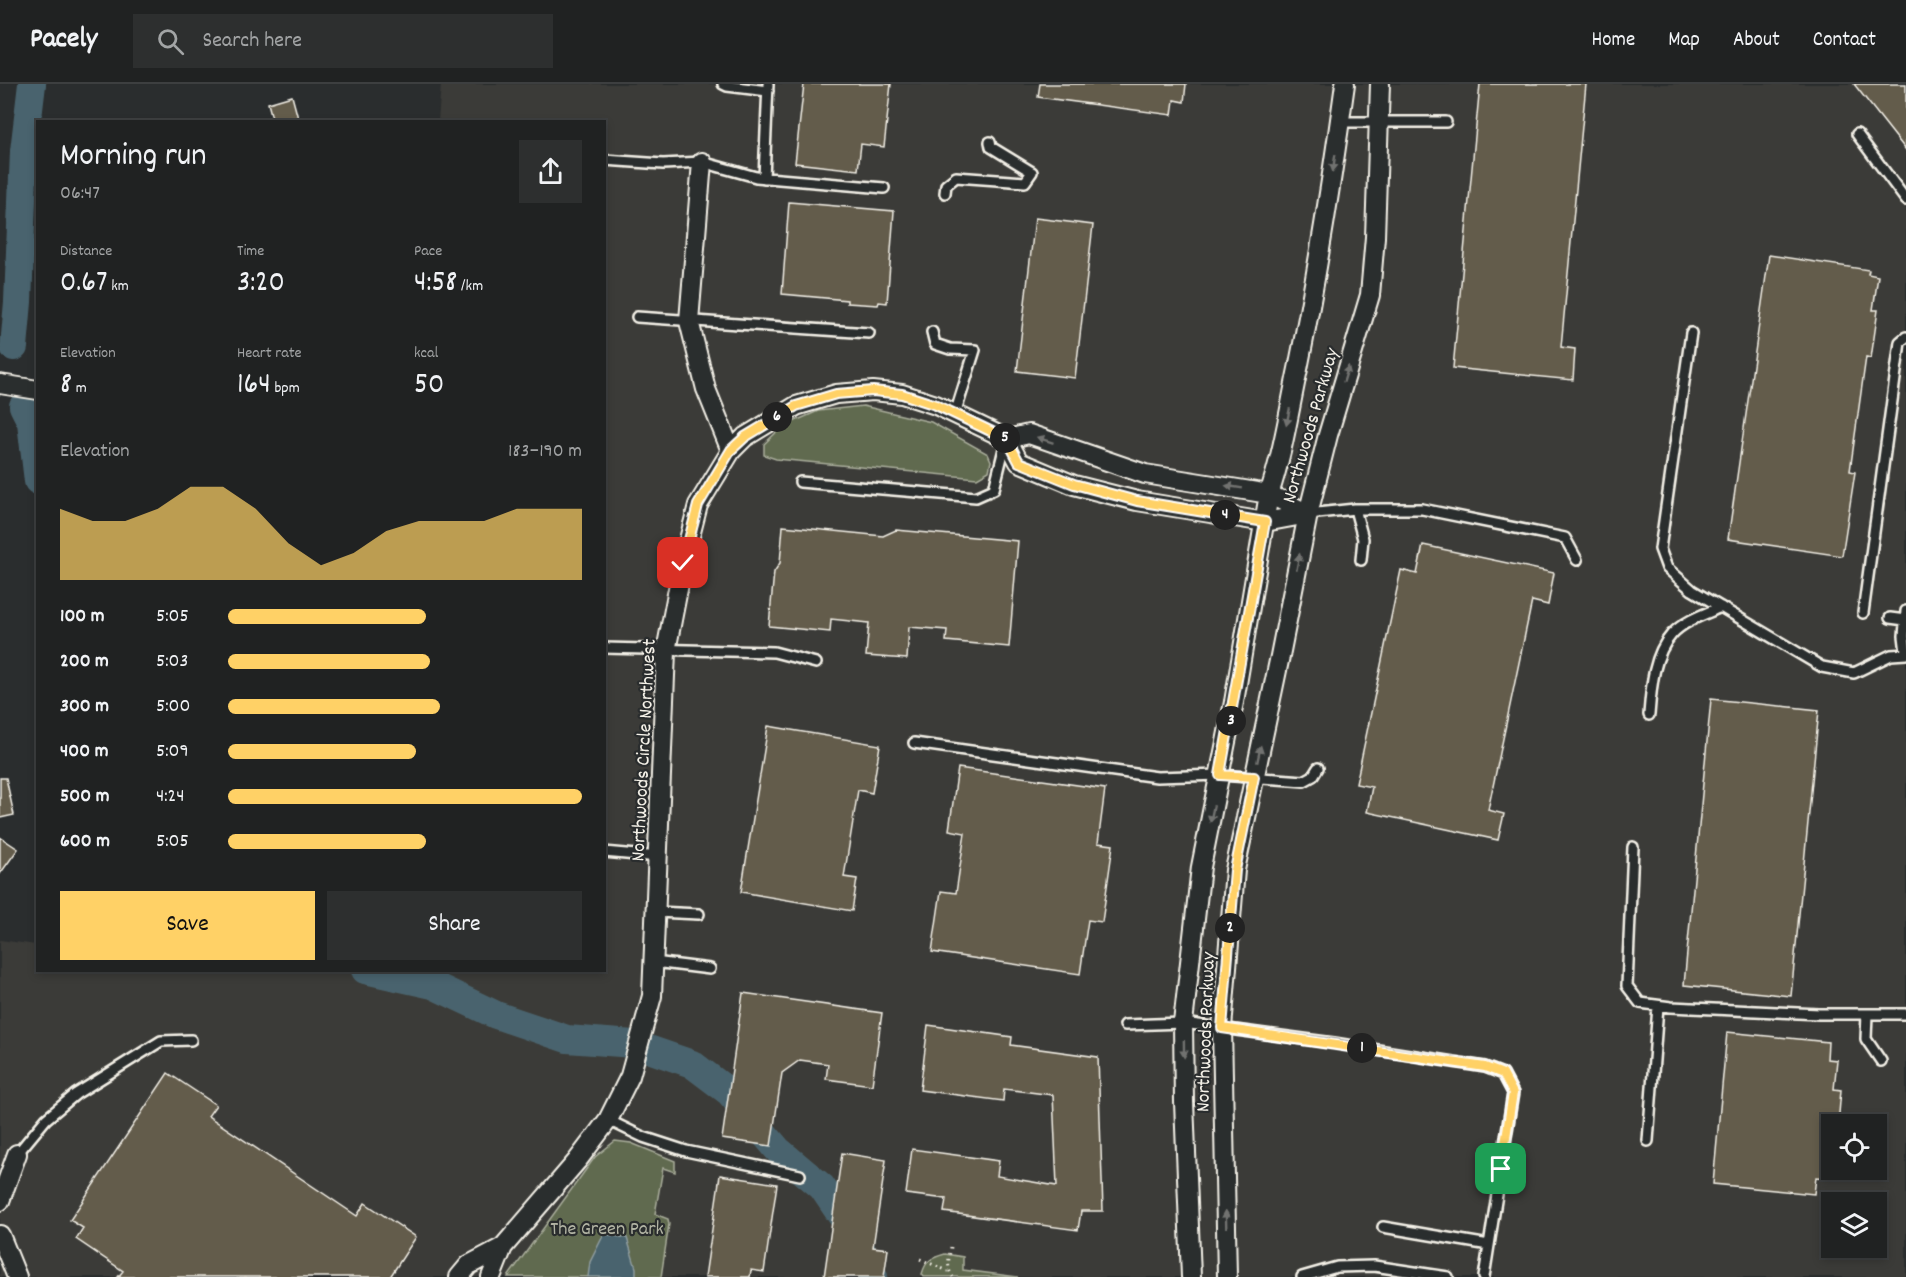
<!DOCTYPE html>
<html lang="en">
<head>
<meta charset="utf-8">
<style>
  body { margin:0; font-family:Dekko,sans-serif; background:#2d2f2f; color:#f1f3f6; height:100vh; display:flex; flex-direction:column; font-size:22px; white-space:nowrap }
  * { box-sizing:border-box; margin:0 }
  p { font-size:20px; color:#a2a4a5 }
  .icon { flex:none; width:33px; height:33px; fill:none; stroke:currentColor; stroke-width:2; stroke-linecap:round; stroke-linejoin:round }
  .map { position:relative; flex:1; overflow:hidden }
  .details { position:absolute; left:36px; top:36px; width:570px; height:852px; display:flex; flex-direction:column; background:#202222; border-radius:0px; box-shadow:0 3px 9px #0003,0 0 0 2px #3d3f40 }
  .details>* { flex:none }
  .controls { position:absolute; left:1821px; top:1030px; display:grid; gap:12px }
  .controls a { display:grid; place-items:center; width:66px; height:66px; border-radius:0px; background:#202222; box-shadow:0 3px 9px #0003,0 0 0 2px #3d3f40; font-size:30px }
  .pin { position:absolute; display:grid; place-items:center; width:51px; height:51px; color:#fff; margin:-26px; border-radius:12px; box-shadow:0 3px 9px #0006 }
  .km { position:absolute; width:30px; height:30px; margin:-15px; border-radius:50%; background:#222; color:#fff; font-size:16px; line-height:30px; text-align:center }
  .round { display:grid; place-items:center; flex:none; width:63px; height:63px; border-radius:0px; background:#2d2f2f }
  .overview { display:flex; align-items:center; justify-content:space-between; height:102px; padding:0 24px }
  h1 { font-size:33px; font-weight:600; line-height:45px }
  .figures { display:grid; grid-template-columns:repeat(3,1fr); gap:9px; height:102px; padding:6px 24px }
  .figures div { display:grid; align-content:center }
  .figures b { font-size:30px; font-weight:600 }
  .figures small { font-size:16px; font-weight:400 }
  .figures p { font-size:16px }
  .chart { height:168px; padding:12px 24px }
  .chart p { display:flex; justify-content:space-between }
  .chart svg { width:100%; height:108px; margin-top:6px; fill:#ffd166; opacity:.7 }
  .primary-button { display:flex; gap:12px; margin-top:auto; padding:12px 24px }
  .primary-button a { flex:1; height:69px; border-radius:0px; background:#ffd166; color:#111; font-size:24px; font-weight:600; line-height:69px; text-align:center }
  .primary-button a+a { background:#2d2f2f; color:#f1f3f6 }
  ul { padding:0 24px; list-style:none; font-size:20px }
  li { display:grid; grid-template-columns:96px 72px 1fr; align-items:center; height:45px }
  li i { height:15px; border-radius:8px; background:#ffd166 }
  header { display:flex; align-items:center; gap:36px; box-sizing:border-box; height:84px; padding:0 30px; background:#202222; border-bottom:2px solid #3d3f40 }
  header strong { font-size:28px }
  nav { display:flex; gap:33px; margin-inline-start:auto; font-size:21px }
  .search { width:420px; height:54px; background:#2d2f2f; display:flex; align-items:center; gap:15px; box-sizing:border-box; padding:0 21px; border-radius:0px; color:#a2a4a5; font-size:22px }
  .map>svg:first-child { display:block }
  .built { fill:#3b3b37; fill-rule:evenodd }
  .green { fill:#616a50; stroke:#aaae9c; stroke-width:1.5 }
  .water { fill:#4a646e; stroke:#8e9c9f; stroke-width:1.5 }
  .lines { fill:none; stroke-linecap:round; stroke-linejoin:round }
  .river { stroke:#4a646e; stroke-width:28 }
  .building { fill:#645c4c; stroke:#f4f1e8; stroke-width:1.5 }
  .service-casing { stroke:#f4f1e8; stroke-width:14 }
  .minor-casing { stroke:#f4f1e8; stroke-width:22 }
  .path { stroke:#f4f1e8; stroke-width:3; stroke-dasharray:1.5 4.5; stroke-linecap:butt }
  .service { stroke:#2a2d2e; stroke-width:9 }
  .minor { stroke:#2a2d2e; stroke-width:18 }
  .oneway { fill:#71726f }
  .route-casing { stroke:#fff; stroke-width:12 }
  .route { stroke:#ffd166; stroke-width:8 }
  .labels { text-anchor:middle; stroke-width:4.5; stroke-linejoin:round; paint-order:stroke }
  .street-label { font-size:20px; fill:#f4f1e8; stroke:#2a2d2e }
  .park-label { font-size:20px; fill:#b2b4a4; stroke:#2a2d2e }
</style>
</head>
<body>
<header>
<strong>Pacely</strong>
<div class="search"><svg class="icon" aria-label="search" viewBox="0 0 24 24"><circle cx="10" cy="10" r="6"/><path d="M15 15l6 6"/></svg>Search here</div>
<nav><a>Home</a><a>Map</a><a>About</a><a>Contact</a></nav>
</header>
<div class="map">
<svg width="1906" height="1193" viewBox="0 0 1906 1193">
  <rect width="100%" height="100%" fill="#2a2d2e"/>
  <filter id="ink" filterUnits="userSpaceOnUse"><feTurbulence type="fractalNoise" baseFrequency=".0167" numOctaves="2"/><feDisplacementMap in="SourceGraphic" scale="12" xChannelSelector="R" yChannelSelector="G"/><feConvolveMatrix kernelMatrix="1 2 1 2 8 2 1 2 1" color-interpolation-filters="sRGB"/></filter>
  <g filter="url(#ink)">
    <!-- built -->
    <path class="built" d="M 441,0 L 1906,0 L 1906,1193 L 0,1193 L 0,856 L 37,861 L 38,886 L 604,886 L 604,38 L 438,37 ZM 1832,1041 L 1876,1041 L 1876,1086 L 1832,1086 ZM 1832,1119 L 1876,1119 L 1876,1164 L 1832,1164 Z"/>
    <!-- green -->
    <path class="green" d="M 863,322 L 931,338 L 988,370 L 991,377 L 989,387 L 977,394 L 776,375 L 764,371 L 764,360 L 782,343 L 818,327 Z
      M 615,1057 L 631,1059 L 675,1077 L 675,1088 L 663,1084 L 655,1130 L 668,1135 L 669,1140 L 661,1193 L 508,1193 L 595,1073 Z
      M 945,1170 L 963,1173 L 963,1186 L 1018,1193 L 924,1193 L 922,1190 C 926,1176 931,1174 945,1170 Z"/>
    <!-- water -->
    <path class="water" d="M 604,1150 L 627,1154 L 636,1184 L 636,1193 L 588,1193 L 590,1178 Z"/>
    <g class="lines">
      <!-- river -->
      <path class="river" d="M 14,263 L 18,218 L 24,67 L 32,0
        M 23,322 L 31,338 L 38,397
        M 365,886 L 433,901 L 496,931 L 567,955 L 634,960 L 692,980 L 729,1008 L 778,1066 L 822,1103 L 855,1152 L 874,1193"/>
    </g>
    <!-- building -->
    <path class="building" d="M 804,0 L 891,0 L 884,63 L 861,60 L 858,86 L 795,79 Z
      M 1040,0 L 1186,0 L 1184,18 L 1174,16 L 1172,31 L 1038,13 Z
      M 1480,0 L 1586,0 L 1561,263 L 1575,265 L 1573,296 L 1453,284 Z
      M 1854,0 L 1906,0 L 1906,66 Z
      M 292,12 L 299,38 L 273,38 L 268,19 Z
      M 789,118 L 894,127 L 887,219 L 879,218 L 878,221 L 847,219 L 847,216 L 782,210 Z
      M 1035,134 L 1093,141 L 1075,294 L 1017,287 Z
      M 1769,171 L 1869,186 L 1868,190 L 1878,192 L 1873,226 L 1878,226 L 1871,274 L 1866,273 L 1850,387 L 1855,388 L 1842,472 L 1728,455 Z
      M 783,442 L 883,452 L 896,446 L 1018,457 L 1009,563 L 946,557 L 947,546 L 909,543 L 907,575 L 866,572 L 869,539 L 831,535 L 830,548 L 769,542 L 774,488 L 780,479 Z
      M 1423,461 L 1554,489 L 1548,521 L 1532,517 L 1488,726 L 1504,730 L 1498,756 L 1367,728 L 1372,703 L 1356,700 L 1401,486 L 1417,490 Z
      M 1711,615 L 1819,626 L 1791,912 L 1684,901 Z
      M 768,642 L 880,661 L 872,709 L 858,706 L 844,793 L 857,795 L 852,827 L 741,808 Z
      M 958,684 L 1105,705 L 1098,759 L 1113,761 L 1102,838 L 1088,836 L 1080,890 L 932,868 L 941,807 L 956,809 L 965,749 L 949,746 Z
      M 0,694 L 6,694 L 14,731 L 0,734 Z
      M 0,753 L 18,765 L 0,790 Z
      M 743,909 L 882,929 L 872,1001 L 826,995 L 828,980 L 800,976 L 782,989 L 771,1062 L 722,1055 Z
      M 928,941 L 1012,953 L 1011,961 L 1098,973 L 1103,1127 L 1081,1127 L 1078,1146 L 944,1128 L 946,1115 L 906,1110 L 912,1065 L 999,1077 L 997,1092 L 1057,1102 L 1053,1011 L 1004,1005 L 1003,1017 L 920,1006 Z
      M 1727,948 L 1828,958 L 1827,975 L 1837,976 L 1834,1005 L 1841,1006 L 1838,1041 L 1832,1041 L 1832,1064 L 1829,1064 L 1826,1094 L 1816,1093 L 1814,1110 L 1713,1100 Z
      M 168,989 L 216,1021 L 208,1032 L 357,1132 L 365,1119 L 416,1153 L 390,1193 L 118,1193 L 123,1187 L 76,1155 L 83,1144 L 70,1136 Z
      M 842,1069 L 886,1076 L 873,1163 L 888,1165 L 884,1193 L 824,1193 Z
      M 720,1091 L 777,1100 L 764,1188 L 751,1186 L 750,1193 L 705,1193 Z"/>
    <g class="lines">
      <!-- service casing -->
      <g class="service-casing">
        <path id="service" d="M 723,0 L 727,2 L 768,7
          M 1340,38 L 1446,38
          M 1857,50 L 1906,116
          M 604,76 L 663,80 L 702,78 L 756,93 L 884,104
          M 764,94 L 768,0
          M 945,109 L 946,101 L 956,93 L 1025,98 L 1032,88 L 991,63 L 990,58
          M 637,233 L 869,249
          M 932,248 L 935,260 L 950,265 L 975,266 L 955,330
          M 1691,249 L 1660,465 L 1667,484 L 1692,506 L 1822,583 L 1854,589 L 1891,571 L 1906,570
          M 800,398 L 976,413 L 994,405 L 1006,357
          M 1355,425 L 1363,455 L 1361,476
          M 1308,430 L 1355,425 L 1422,425 L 1565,454 L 1577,476
          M 1906,527 L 1904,552 L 1906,568
          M 1863,529 L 1900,258 L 1906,253
          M 1890,534 L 1905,536
          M 604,564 L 774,568 L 816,579
          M 1649,631 C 1651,605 1653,571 1672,550 C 1684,537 1705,530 1721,523
          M 914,659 L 1157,693 L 1220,691 L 1304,697 L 1313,692 L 1318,684
          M 1633,763 L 1627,902 L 1640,919 L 1671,923 L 1819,930 L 1906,930
          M 604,768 L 659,773
          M 656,828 L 699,830
          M 654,878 L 710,885
          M 1867,930 L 1866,955 L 1881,977
          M 1125,941 L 1183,939 L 1334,959 L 1485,983 L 1503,990 L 1513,1009 L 1484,1193
          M 608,1036 L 643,1053 L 686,1067 L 800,1091
          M 1648,1057 L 1658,922
          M 17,1070 L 46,1035 L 76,1010 L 161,957 L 191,956
          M 1383,1143 L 1489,1161
          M 1302,1193 L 1337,1183 L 1374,1182 L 1448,1193"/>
      </g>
      <!-- minor casing -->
      <g class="minor-casing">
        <path id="minor" d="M 702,78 L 689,237 L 706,305 L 731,367
          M 0,300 L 38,306
          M 1007,355 L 1019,378 L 1074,401 L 1137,417 L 1265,438 L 1308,430
          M 0,1117 L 17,1070
          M 0,1151 L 17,1193
          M 459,1193 L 469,1181 L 503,1163
          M 491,1193 L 503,1163 L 577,1077 L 608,1036 L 630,992 L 652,912 L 666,567 L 683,479 L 698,421 L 731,367 L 745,353 L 796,322 L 836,310 L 873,307 L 902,310 L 936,321 L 1007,355 L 1029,350 L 1145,390 L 1269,410 L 1308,430
          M 1191,1193 L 1184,1018 L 1183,939 L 1201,783 L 1234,618 L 1269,410 C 1283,369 1289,327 1298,285 C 1317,191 1332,95 1345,0
          M 1227,1193 L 1222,944 L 1235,786 L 1280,572 L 1308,430 L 1328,351 L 1370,211 L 1375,153 L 1380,0"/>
      </g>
      <!-- path -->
      <path class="path" d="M 951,1163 C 949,1174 946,1184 953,1193
        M 920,1175 L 948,1187"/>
      <!-- service -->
      <use href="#service" class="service"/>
      <!-- minor -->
      <use href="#minor" class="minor"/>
    </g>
    <!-- one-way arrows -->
    <defs><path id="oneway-solid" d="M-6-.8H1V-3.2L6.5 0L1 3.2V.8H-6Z" transform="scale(1.5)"/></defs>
    <g class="oneway">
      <use href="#oneway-solid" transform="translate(1334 79) rotate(99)"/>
      <use href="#oneway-solid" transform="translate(1346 290) rotate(-73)"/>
      <use href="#oneway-solid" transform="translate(1288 333) rotate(102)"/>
      <use href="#oneway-solid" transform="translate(1045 356) rotate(-161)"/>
      <use href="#oneway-solid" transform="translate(1234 403) rotate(-171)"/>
      <use href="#oneway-solid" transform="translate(1298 478) rotate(-79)"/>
      <use href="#oneway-solid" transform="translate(1259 670) rotate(-78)"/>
      <use href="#oneway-solid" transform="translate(1212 730) rotate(102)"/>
      <use href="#oneway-solid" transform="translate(1184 965) rotate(89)"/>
      <use href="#oneway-solid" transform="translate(1226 1135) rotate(-92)"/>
    </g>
  </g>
  <g class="lines" filter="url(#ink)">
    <!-- route casing -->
    <g class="route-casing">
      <path id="route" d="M 683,479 L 698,421 L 731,366 L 745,353 L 796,322 L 836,310 L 873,307 L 902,310 L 936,321 L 1007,355 L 1019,378 L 1074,400 L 1137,417 L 1265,438 L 1220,691 L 1254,693 L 1235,786 L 1222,944 L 1485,983 L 1503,990 L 1513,1009 L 1501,1085"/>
    </g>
    <!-- route -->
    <use href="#route" class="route"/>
  </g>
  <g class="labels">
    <!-- street labels -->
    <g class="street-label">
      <text transform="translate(1309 341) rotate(-74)" y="7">Northwoods Parkway</text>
      <text transform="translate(642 666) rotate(-87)" y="7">Northwoods Circle Northwest</text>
      <text transform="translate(1204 948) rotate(-88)" y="7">Northwoods Parkway</text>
    </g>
    <!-- park labels -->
    <g class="park-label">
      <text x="607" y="1150">The Green Park</text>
    </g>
  </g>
</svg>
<div class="controls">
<a><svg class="icon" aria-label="locate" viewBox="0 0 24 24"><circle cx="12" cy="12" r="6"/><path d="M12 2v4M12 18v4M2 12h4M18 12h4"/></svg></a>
<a><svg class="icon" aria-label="layers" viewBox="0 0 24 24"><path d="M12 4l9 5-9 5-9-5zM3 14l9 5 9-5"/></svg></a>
</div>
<div class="pin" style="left:1501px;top:1085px;background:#1e9e55"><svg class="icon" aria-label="arrive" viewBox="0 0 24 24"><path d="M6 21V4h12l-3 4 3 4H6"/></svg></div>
<div class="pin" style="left:683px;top:479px;background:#d93025"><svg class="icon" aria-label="check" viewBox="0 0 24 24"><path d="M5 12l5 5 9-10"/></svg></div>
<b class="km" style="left:1362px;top:964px">1</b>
<b class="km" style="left:1230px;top:844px">2</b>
<b class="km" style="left:1231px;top:637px">3</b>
<b class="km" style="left:1225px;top:431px">4</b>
<b class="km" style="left:1005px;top:354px">5</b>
<b class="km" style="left:777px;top:333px">6</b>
<section class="details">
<div class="overview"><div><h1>Morning run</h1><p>06:47</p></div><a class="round"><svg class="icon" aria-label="share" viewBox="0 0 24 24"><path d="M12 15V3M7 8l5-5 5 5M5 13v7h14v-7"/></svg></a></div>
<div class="figures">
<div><p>Distance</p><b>0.67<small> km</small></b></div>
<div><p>Time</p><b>3:20</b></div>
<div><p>Pace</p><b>4:58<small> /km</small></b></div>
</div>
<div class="figures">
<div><p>Elevation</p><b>8<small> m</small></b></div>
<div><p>Heart rate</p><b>164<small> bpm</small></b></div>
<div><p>kcal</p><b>50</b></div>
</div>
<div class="chart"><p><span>Elevation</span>183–190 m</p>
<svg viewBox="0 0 160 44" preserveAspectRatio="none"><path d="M0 44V15L10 20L20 20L30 15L40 6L50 6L60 15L70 29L80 38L90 33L100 24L110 20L120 20L130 20L140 15L150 15L160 15V44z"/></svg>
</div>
<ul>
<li><b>100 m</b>5:05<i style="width:56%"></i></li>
<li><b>200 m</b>5:03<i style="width:57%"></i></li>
<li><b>300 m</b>5:00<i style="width:60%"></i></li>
<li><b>400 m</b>5:09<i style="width:53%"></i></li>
<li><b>500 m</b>4:24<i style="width:100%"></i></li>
<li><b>600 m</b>5:05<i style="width:56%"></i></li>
</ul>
<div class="primary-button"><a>Save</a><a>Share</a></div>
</section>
</div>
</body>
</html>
